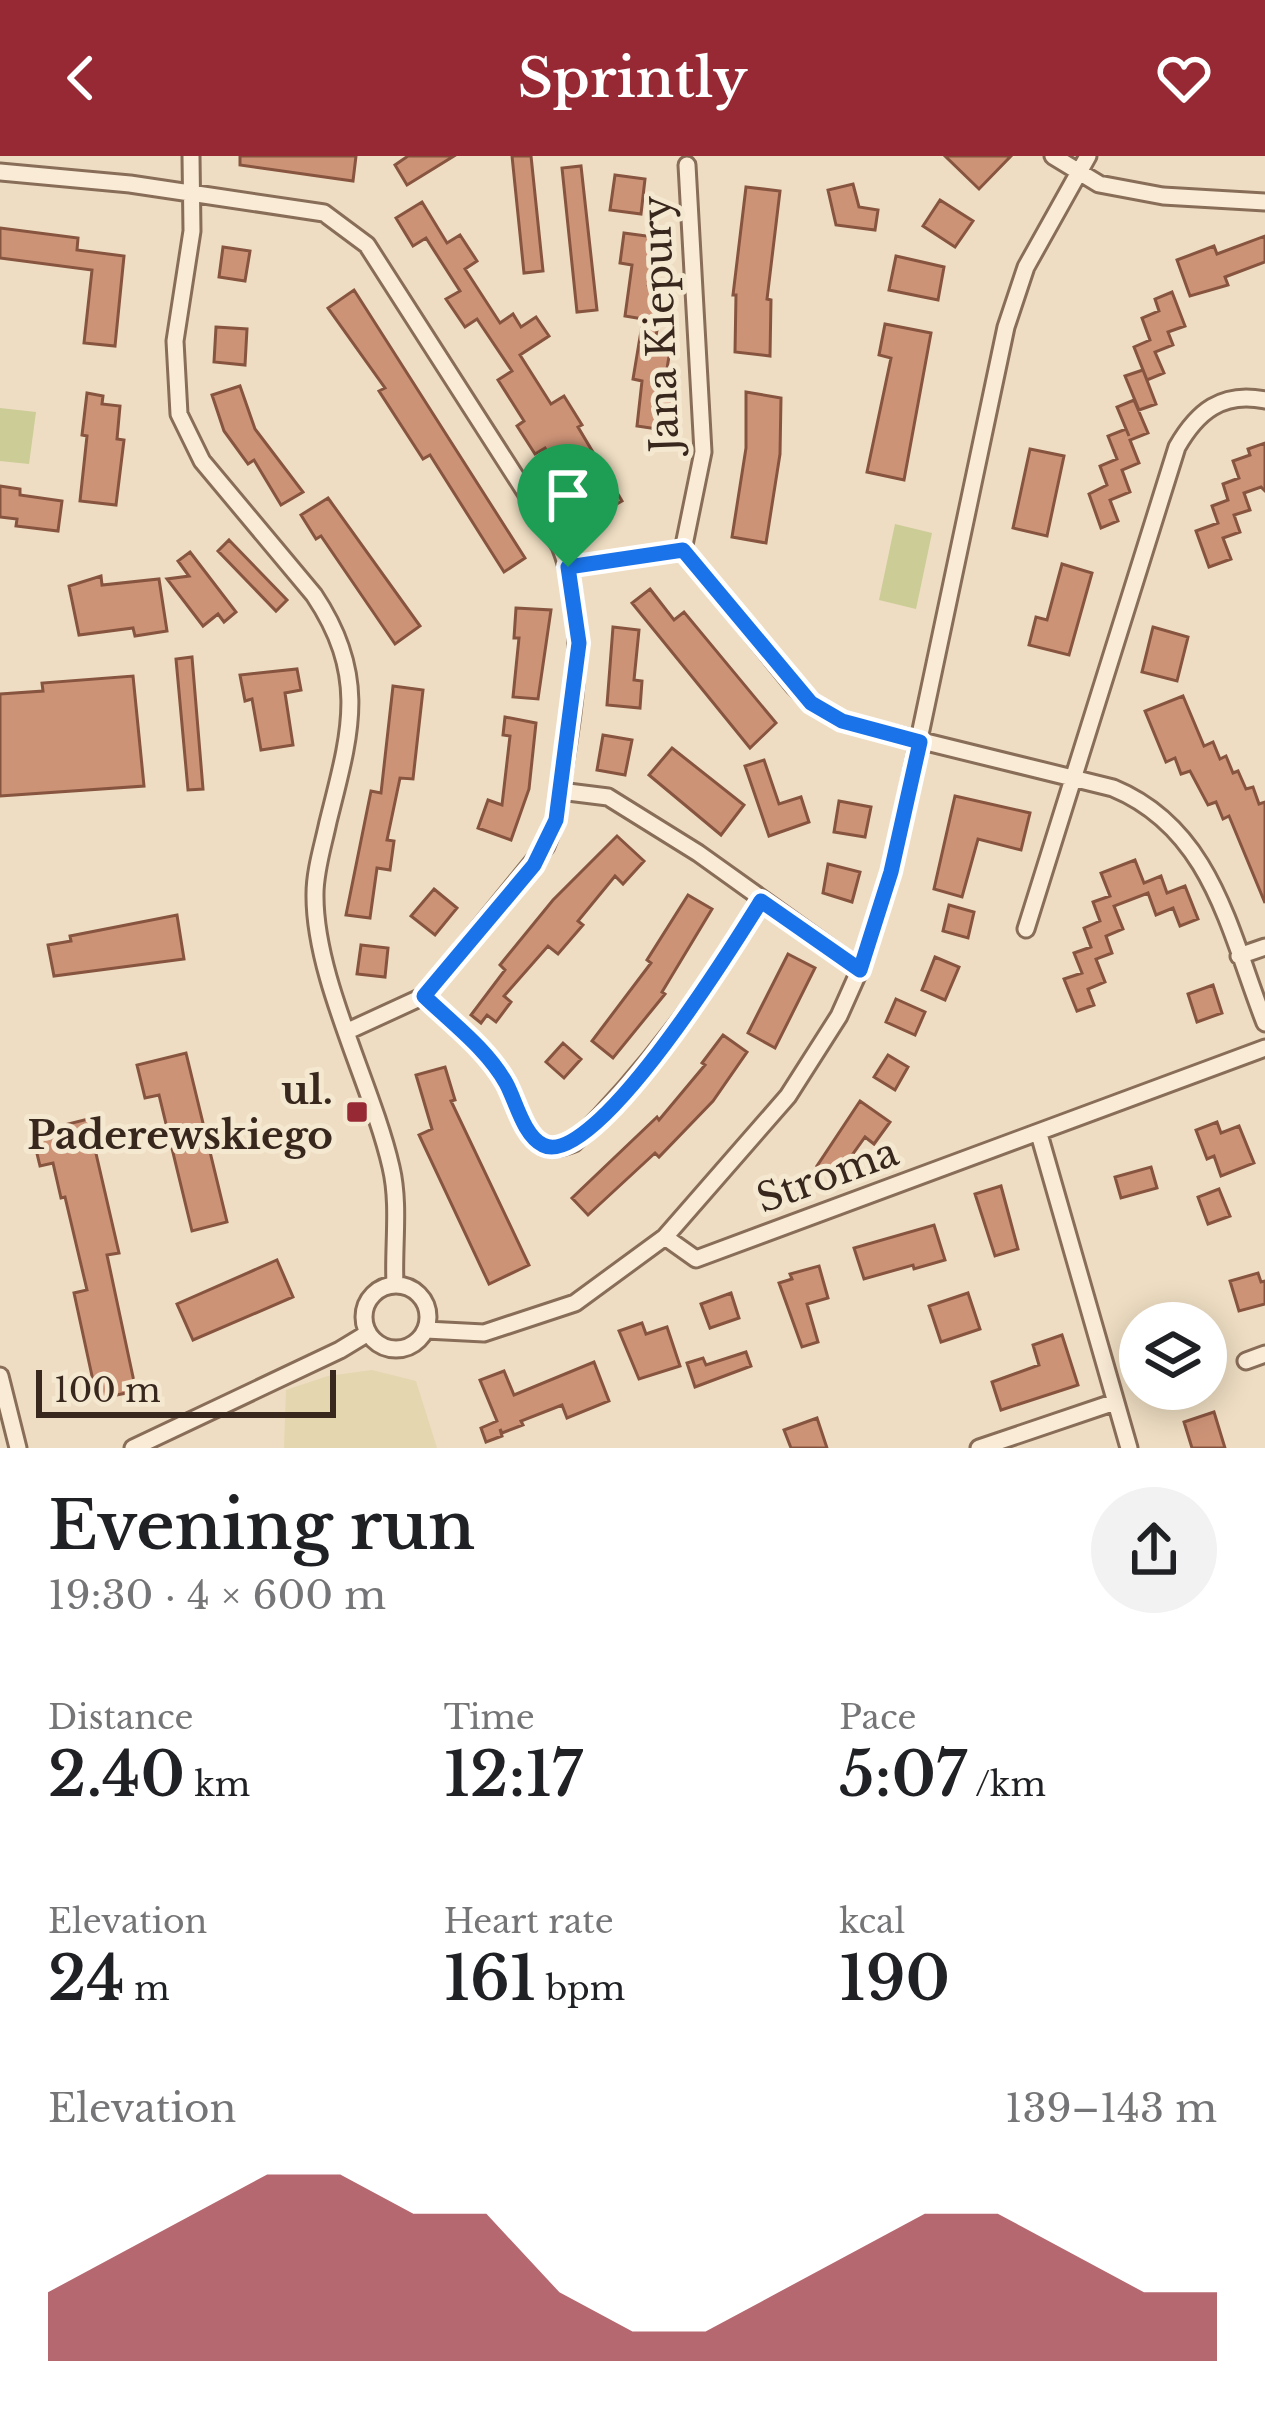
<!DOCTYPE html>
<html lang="en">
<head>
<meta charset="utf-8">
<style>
  body { margin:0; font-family:"Libre Baskerville",serif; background:#f2f2f2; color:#202124; height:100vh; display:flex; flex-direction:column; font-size:45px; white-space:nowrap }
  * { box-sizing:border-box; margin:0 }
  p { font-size:39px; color:#757577 }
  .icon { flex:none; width:66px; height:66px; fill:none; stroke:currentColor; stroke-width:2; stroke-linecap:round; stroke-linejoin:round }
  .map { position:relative; height:1292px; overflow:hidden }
  .details { display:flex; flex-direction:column; background:#fff; flex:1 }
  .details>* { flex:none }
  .controls { position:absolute; left:1119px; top:1146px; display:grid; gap:24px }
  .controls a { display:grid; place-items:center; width:108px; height:108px; border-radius:50%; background:#fff; box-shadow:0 6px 30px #0003; font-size:60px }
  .scale { position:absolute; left:36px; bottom:30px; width:300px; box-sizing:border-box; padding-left:12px; border:6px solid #37271d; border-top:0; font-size:33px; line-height:42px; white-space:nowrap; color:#37271d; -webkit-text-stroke:9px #f5e8d1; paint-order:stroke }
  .pin { position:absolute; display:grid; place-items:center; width:102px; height:102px; color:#fff; margin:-123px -51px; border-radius:50% 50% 50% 0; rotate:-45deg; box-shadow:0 0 12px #0007 }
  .pin .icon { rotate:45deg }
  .round { display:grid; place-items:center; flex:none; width:126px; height:126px; border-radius:63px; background:#f2f2f2 }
  .summary { display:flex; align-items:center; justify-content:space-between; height:204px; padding:0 48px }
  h1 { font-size:66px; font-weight:600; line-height:90px }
  .figures { display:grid; grid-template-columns:repeat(3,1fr); gap:18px; height:204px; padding:12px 48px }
  .figures div { display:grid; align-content:center }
  .figures b { font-size:60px; font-weight:600 }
  .figures small { font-size:33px; font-weight:400 }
  .figures p { font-size:33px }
  .chart { height:336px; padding:24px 48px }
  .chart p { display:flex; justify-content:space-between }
  .chart svg { width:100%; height:216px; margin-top:12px; fill:#972934; opacity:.7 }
  header { display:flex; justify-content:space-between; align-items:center; height:156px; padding:0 48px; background:#972934; color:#fff; font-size:54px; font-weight:600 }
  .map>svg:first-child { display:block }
  .farmland { fill:#e4d6af }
  .green { fill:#cbcc96 }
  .building { fill:#cc9377; stroke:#87543f; stroke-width:3 }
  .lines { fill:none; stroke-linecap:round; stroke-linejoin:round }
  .street-casing { stroke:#886d59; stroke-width:21 }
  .street { stroke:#f9ebd5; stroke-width:15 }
  .route-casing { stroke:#fff; stroke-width:24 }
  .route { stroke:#1a73e8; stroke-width:15 }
  .poi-dot { fill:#972934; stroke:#f5e8d1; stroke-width:4.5 }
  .labels { text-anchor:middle; stroke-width:10; stroke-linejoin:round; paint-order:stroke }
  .street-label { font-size:39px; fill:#37271d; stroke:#f5e8d1 }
  .poi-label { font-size:39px; font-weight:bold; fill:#37271d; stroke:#f5e8d1; text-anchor:end }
</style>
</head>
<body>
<header><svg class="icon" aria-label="back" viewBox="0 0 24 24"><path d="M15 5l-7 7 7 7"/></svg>Sprintly<svg class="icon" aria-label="heart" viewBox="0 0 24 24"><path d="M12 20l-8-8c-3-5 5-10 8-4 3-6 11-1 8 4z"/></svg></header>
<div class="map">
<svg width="1265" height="1292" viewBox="0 0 1265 1292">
  <rect width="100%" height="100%" fill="#eeddc2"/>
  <!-- farmland -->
  <path class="farmland" d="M 372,1214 L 416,1225 L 437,1292 L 284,1292 L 286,1234 L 328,1220 Z"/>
  <!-- green -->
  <path class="green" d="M 0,252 L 36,256 L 29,308 L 0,305 Z
    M 895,368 L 932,377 L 916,453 L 879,444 Z"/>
  <!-- building -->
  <path class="building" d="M 240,0 L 356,0 L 353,25 L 240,9 Z
    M 408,0 L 454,0 L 407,29 L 395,9 Z
    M 512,0 L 531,0 L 543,115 L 524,117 Z
    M 945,0 L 1011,0 L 979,33 Z
    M 581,10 L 597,154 L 577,156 L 562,12 Z
    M 615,19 L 645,23 L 641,58 L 610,54 Z
    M 853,28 L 859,51 L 878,54 L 875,74 L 836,69 L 828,34 Z
    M 746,31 L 780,35 L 767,143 L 771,144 L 770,200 L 735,196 L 736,139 L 733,139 Z
    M 940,44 L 973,65 L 955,91 L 923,70 Z
    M 422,46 L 447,87 L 460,79 L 477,105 L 465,113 L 500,167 L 513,158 L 521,171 L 536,161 L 549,180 L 520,199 L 551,248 L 564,240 L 582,269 L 578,271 L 622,345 L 589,364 L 545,292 L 535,298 L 517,270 L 524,265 L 498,224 L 512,215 L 477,163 L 465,171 L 446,143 L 460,135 L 426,82 L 413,90 L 396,62 Z
    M 0,72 L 78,82 L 77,94 L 124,100 L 115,190 L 84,187 L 92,114 L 0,102 Z
    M 624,77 L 654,81 L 648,129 L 664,132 L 654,192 L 670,194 L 662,244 L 674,245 L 671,275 L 637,270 L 642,225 L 633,223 L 643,163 L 625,160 L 632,109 L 620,107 Z
    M 1265,80 L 1265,106 L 1225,121 L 1228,129 L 1190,140 L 1177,104 L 1214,90 L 1217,98 Z
    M 223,91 L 250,95 L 245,125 L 219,121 Z
    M 896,100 L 944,111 L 938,144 L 889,134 Z
    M 354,134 L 525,402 L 504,416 L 430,299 L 423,303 L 379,235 L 385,232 L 328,152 Z
    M 1172,136 L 1185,170 L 1168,176 L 1173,189 L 1155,196 L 1164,217 L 1147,224 L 1134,191 L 1150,184 L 1142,162 L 1159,155 L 1155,143 Z
    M 885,168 L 931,177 L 904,324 L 867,316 L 891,202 L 879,199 Z
    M 216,171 L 247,173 L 245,209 L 214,206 Z
    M 1143,214 L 1156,248 L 1139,254 L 1125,220 Z
    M 240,230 L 255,273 L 303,336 L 281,349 L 254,304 L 248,308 L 224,275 L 212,239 Z
    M 746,236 L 781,242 L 780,298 L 766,387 L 732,381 L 746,292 Z
    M 87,237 L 103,240 L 102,248 L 120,250 L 117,283 L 124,284 L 116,349 L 80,345 L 87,280 L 82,279 Z
    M 1134,244 L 1148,277 L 1130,284 L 1139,307 L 1122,314 L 1130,336 L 1110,344 L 1118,365 L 1101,372 L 1089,338 L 1107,329 L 1100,310 L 1117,303 L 1108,280 L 1126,273 L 1129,280 L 1117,251 Z
    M 1265,287 L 1265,335 L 1261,331 L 1244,337 L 1250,354 L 1234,359 L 1240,376 L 1223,382 L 1231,403 L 1209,411 L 1196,375 L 1218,367 L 1212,350 L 1228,344 L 1223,328 L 1239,322 L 1233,305 L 1250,299 L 1248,293 Z
    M 1030,293 L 1064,300 L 1047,380 L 1013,372 Z
    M 0,330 L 20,333 L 20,339 L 62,345 L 58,375 L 16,370 L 17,363 L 0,361 Z
    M 328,342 L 420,470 L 395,488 L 321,380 L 316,383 L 301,359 Z
    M 229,384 L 287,444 L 276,455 L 218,395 Z
    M 190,396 L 236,456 L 224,466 L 218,458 L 203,470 L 167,423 L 189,420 L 178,405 Z
    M 1062,408 L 1092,417 L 1069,499 L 1029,489 L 1036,461 L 1047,464 Z
    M 101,420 L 102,429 L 159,423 L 167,475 L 135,480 L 133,472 L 79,479 L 69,430 Z
    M 650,433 L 674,464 L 684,456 L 776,567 L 750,592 L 632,447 Z
    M 516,452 L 551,454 L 538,543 L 513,541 L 519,482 L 514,482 Z
    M 613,471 L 639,474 L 634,524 L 642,525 L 640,552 L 607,549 Z
    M 1153,471 L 1188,481 L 1177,525 L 1142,516 Z
    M 192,501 L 203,633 L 188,634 L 176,503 Z
    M 297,513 L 301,534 L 285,537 L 293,589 L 261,594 L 252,543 L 245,545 L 240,519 Z
    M 133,520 L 144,630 L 0,640 L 0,538 L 43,535 L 42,527 Z
    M 393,530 L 423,534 L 413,623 L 400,622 L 387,684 L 394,685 L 390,714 L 377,712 L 370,762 L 346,759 L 371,635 L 381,637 Z
    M 1183,540 L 1204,590 L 1213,586 L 1220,603 L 1226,600 L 1233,617 L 1238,615 L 1246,633 L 1253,631 L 1259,648 L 1265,646 L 1265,747 L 1229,660 L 1223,663 L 1216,646 L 1208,649 L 1190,615 L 1181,618 L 1175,602 L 1166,606 L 1145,555 Z
    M 505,561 L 536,567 L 529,633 L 511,684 L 478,672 L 488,644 L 502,649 L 510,580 L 503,579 Z
    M 603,579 L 632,584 L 625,619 L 597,614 Z
    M 672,592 L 744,649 L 721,679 L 649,619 Z
    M 764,604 L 779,648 L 801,641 L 809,666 L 769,680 L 745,610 Z
    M 955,640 L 1030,657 L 1021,694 L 978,683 L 962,741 L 934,733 Z
    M 839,645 L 871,651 L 865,681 L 834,676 Z
    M 617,680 L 644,705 L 623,728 L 615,720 L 578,765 L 583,769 L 558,798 L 548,790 L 504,840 L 511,846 L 496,866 L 487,859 L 481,867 L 471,859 L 505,814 L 500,809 L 553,744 Z
    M 1135,704 L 1144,727 L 1161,720 L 1167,737 L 1185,730 L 1198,763 L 1180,770 L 1173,752 L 1156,759 L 1148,737 L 1114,750 L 1123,773 L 1106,780 L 1112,797 L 1096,803 L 1105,826 L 1088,833 L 1094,849 L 1077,855 L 1064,823 L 1082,817 L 1074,797 L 1091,791 L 1084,772 L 1100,765 L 1093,746 L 1110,740 L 1101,717 Z
    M 828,708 L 860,716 L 852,746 L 823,737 Z
    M 434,733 L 457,752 L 435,779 L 411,760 Z
    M 688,739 L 712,753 L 662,836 L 665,838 L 613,902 L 592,885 L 651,807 L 647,804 Z
    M 949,749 L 974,756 L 968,782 L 943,775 Z
    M 177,759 L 184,803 L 54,820 L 48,789 L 71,785 L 70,780 Z
    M 361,789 L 388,792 L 385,821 L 357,818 Z
    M 788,798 L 815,812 L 775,892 L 748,877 Z
    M 935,801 L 959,811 L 945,844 L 922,834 Z
    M 1213,829 L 1222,857 L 1197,866 L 1188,838 Z
    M 896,843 L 925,856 L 915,879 L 886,866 Z
    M 723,879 L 747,896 L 713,945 L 659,1001 L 655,997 L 588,1059 L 572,1042 L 657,961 L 659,964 L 705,909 L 702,907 Z
    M 563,887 L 581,903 L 564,922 L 546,906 Z
    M 186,897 L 227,1066 L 192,1075 L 159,939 L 145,942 L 137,909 Z
    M 888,899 L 908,911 L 895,934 L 874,921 Z
    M 445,911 L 455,944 L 451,945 L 529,1109 L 489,1128 L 419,979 L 432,973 L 416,919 Z
    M 860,945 L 890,966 L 874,988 L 865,981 L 835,1023 L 817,1010 Z
    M 88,963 L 119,1097 L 107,1099 L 136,1235 L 97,1243 L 74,1137 L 87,1134 L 65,1041 L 61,1042 L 53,1007 L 40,1010 L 32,977 Z
    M 1217,966 L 1221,977 L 1239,970 L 1254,1007 L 1221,1020 L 1214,1000 L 1207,1003 L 1196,974 Z
    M 1151,1011 L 1157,1032 L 1121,1042 L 1115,1021 Z
    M 1001,1030 L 1018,1093 L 995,1100 L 975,1038 Z
    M 1219,1033 L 1230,1060 L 1208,1068 L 1198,1041 Z
    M 934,1069 L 945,1104 L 914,1113 L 913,1109 L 864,1123 L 854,1092 Z
    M 277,1104 L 293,1141 L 193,1184 L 177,1148 Z
    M 819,1110 L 828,1142 L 807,1148 L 818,1186 L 802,1191 L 779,1127 L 792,1123 L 790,1118 Z
    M 1258,1117 L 1261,1126 L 1265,1125 L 1265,1148 L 1239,1155 L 1230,1125 Z
    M 731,1137 L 739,1162 L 710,1172 L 701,1148 Z
    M 968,1137 L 980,1173 L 941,1186 L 929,1150 Z
    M 642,1167 L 646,1178 L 667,1171 L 680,1210 L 639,1223 L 619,1175 Z
    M 1062,1179 L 1078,1229 L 1001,1254 L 992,1226 L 1039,1209 L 1033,1189 Z
    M 746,1196 L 751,1210 L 695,1231 L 687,1207 L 703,1202 L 706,1209 Z
    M 594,1206 L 609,1245 L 567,1262 L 562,1249 L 521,1265 L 523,1269 L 502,1277 L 500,1273 L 502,1280 L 486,1286 L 481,1272 L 497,1265 L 480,1224 L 504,1215 L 514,1239 Z
    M 1214,1256 L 1225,1292 L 1192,1292 L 1184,1266 Z
    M 817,1262 L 827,1292 L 791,1292 L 784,1274 Z"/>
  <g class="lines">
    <!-- street casing -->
    <g class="street-casing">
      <path id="street" d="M 191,0 L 192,75 L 175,185 L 179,258 L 202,305 L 314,439 C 369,521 350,578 328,666 C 323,690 315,714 315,738 C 314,822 372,928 391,1011 C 400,1049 393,1091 395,1129
        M 1053,0 L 1099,28 L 1163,40 L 1265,46
        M 0,16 L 130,28 L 324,57 L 367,89 L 560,390 C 594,477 568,575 556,664 L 546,690 L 424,840 L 348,875
        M 683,394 L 794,530 L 811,547 L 841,565 L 1113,632 C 1212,673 1229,775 1265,867
        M 683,394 L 703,296 L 687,9
        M 568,411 L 683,394
        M 560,635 L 608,641 L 698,697 L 860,813
        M 1026,773 L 1177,291 C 1197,256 1222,235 1265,244
        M 1239,800 L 1265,791
        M 424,840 C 451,866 486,892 505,925 C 516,943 524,982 545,990 C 555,994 565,990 574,987 C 649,913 706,833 762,744
        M 1039,978 L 1129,1292
        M 665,1081 L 788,940 L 839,860 L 860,813 L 891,716 L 1006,171 L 1026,111 L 1088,0
        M364 1161a32 32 0 1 1 64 0a32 32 0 1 1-64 0Z
        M 426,1174 L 484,1177 L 575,1147 L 665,1081 L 696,1103 L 1265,892
        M 1246,1205 L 1265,1198
        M 0,1220 L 18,1292
        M 133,1292 L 340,1194 L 368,1177
        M 979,1292 L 1115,1246"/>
    </g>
    <!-- street -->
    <use href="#street" class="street"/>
  </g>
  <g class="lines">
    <!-- route casing -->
    <g class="route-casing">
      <path id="route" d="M 683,394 L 811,547 L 842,565 L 920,586 L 891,716 L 860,814 L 761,745 C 736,785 594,1016 543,989 C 523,979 516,945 506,927 C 487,893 452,867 424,840 L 534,709 L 556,664 L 579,487 L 568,411 Z"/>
    </g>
    <!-- route -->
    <use href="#route" class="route"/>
  </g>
  <!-- markers -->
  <rect class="poi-dot" x="345" y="944" width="24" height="24" rx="6"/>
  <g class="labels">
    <!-- street labels -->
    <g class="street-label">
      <text transform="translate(660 168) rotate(-92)" y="14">Jana Kiepury</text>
      <text transform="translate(827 1019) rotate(-20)" y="14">Stroma</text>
    </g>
    <!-- poi labels -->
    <g class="poi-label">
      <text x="333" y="948">ul.<tspan x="333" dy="45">Paderewskiego</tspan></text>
    </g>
  </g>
</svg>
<div class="controls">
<a><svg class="icon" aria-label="layers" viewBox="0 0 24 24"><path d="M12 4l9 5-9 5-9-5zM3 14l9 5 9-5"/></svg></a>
</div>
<div class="scale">100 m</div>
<div class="pin" style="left:568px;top:411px;background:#1e9e55"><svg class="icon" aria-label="arrive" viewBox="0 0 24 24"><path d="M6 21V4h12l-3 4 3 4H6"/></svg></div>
</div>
<section class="details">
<div class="summary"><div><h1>Evening run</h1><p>19:30 · 4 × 600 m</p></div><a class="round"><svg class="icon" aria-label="share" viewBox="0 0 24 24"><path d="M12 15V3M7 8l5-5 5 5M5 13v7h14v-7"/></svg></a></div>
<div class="figures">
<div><p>Distance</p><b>2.40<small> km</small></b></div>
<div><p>Time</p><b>12:17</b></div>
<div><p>Pace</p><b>5:07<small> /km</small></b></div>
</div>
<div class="figures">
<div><p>Elevation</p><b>24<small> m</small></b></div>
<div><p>Heart rate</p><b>161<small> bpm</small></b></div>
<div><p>kcal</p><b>190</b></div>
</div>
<div class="chart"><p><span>Elevation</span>139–143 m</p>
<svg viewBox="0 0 160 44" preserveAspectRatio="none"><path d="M0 44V30L10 22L20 14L30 6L40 6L50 14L60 14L70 30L80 38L90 38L100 30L110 22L120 14L130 14L140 22L150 30L160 30V44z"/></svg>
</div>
</section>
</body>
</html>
